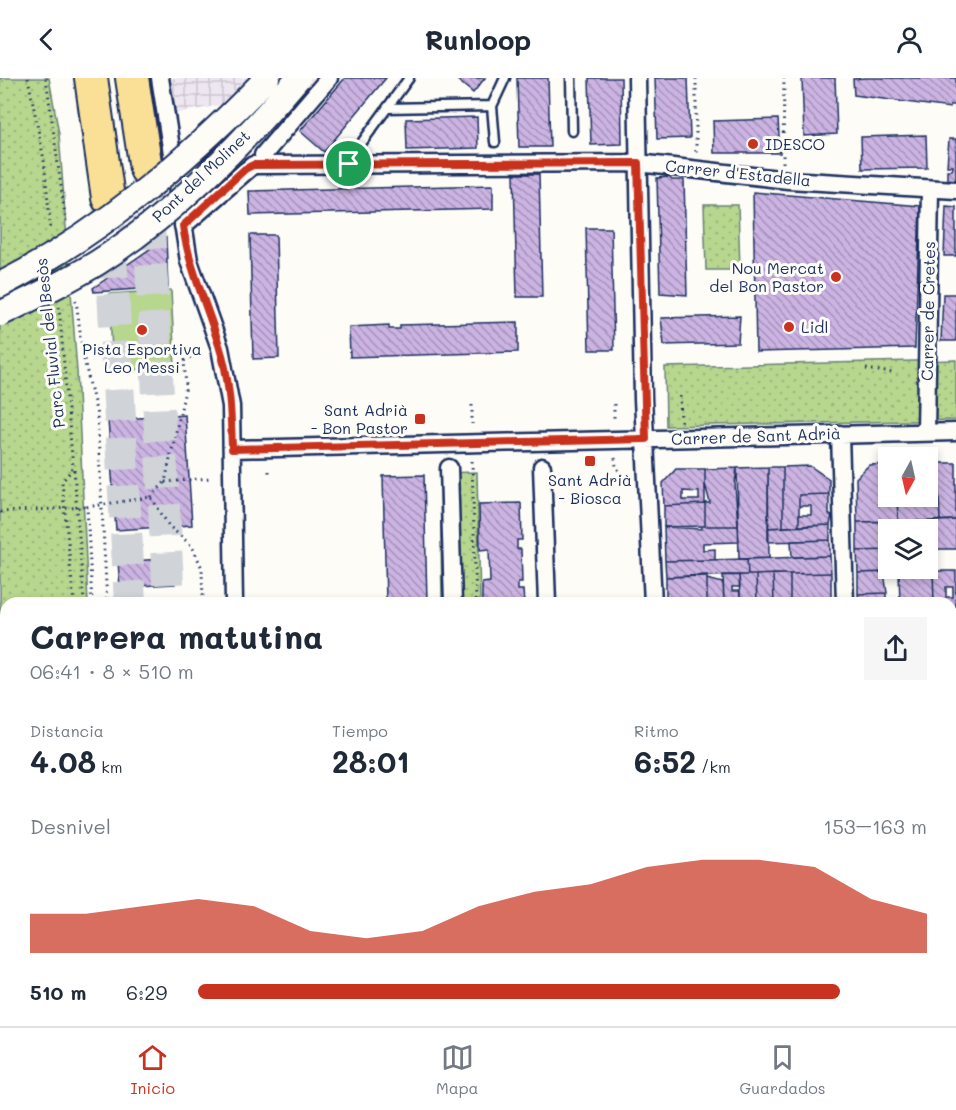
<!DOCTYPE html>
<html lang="es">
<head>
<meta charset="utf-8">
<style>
  body { margin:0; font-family:Mali,sans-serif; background:#f6f6f7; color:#1f2937; height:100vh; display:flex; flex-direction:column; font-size:22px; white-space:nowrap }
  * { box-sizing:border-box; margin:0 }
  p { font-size:20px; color:#747a83 }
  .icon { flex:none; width:33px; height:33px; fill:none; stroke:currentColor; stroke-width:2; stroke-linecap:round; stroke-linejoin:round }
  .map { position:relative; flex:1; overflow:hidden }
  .drawer { position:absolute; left:0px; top:519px; width:957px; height:429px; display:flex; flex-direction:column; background:#fff; border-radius:18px 18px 0 0; box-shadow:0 3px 9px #0003 }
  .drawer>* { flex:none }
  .needle { width:39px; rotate:188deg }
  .controls { position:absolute; left:878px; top:369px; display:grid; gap:12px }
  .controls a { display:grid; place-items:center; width:60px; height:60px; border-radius:0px; background:#fff; box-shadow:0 3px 9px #0003; font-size:30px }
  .pin { position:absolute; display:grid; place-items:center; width:51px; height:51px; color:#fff; margin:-26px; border:3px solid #fff; border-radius:50%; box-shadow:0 2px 6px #0007 }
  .round { display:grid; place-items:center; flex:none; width:63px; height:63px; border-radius:0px; background:#f6f6f7 }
  .head { display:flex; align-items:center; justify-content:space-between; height:102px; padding:0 30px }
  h1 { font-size:33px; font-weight:800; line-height:45px }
  .figures { display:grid; grid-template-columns:repeat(3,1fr); gap:9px; height:102px; padding:6px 30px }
  .figures div { display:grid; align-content:center }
  .figures b { font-size:30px; font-weight:800 }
  .figures small { font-size:16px; font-weight:400 }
  .figures p { font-size:16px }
  .chart { height:168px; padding:12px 30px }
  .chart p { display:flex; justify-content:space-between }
  .chart svg { width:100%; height:108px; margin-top:6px; fill:#c8321e; opacity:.7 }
  ul { padding:0 30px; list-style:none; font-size:20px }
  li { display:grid; grid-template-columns:96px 72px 1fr; align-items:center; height:45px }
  li i { height:15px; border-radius:8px; background:#c8321e }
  header { display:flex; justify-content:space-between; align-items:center; height:78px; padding:0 30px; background:#fff; font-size:27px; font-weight:800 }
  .tabs { display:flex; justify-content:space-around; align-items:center; height:84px; border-top:2px solid #e0e1e3; background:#fff; font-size:16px; color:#747a83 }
  .tabs a { display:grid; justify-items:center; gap:3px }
  .tabs .on { color:#c8321e }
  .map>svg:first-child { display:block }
  .industrial { fill:url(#industrial-grid) }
  .green { fill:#b7d68e; stroke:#698276; stroke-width:1.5 }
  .park { fill:url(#park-dots); stroke:#698276; stroke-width:1.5 }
  .water { fill:url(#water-rules); stroke:#5b90af; stroke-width:1.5 }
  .building { fill:url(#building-back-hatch); stroke:#1b2f5e; stroke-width:1.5; fill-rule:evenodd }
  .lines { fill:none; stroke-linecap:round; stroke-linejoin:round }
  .highway-tunnel { stroke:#d0d3d8; stroke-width:32; stroke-dasharray:32 16; stroke-linecap:butt }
  .lane-casing { stroke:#1b2f5e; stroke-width:13 }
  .street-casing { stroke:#1b2f5e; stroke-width:21 }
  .highway-casing { stroke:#1b2f5e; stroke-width:36 }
  .path { stroke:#1b2f5e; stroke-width:3; stroke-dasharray:1.5 4.5; stroke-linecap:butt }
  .lane { stroke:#fdfcf7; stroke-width:8 }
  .street { stroke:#fdfcf7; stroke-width:16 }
  .highway { stroke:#f9e096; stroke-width:32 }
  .secondary-bridge-casing { stroke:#1b2f5e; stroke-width:28; stroke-linecap:butt }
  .path-bridge { stroke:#1b2f5e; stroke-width:3; stroke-dasharray:1.5 4.5; stroke-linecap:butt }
  .secondary-bridge { stroke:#fdfcf7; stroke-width:24 }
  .route-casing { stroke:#fff; stroke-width:12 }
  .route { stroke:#c8321e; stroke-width:8 }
  .poi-dot { fill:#c8321e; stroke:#fdfcf7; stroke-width:2 }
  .labels { text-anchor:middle; stroke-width:6; stroke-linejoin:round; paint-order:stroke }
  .poi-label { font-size:16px; fill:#1b2f5e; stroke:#fdfcf7; text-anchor:start }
  .street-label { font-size:16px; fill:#1b2f5e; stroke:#fdfcf7 }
</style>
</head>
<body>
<header><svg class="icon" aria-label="back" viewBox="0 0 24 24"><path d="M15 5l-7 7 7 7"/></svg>Runloop<svg class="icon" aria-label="person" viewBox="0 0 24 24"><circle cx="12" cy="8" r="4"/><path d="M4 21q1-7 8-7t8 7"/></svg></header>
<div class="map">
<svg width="956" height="948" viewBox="0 0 956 948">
  <defs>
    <pattern id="industrial-grid" width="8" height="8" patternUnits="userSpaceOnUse" patternTransform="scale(1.5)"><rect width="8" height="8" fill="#eee6f1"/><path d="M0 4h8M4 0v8" fill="none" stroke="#ccc6d1"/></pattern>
    <pattern id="park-dots" width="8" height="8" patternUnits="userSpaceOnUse" patternTransform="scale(1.5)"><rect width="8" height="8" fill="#b7d68e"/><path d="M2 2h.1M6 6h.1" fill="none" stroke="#9db87d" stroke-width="1.8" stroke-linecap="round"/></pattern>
    <pattern id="water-rules" width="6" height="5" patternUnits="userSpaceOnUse" patternTransform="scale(1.5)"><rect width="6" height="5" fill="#86d1e5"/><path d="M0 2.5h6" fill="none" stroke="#73b4c7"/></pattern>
    <pattern id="building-back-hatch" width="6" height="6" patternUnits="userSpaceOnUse" patternTransform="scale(1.5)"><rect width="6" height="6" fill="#cbb3e2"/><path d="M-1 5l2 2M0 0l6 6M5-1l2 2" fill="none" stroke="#a492ba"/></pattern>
  </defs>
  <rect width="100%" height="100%" fill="#fdfcf7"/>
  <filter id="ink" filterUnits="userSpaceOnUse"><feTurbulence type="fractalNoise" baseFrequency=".0167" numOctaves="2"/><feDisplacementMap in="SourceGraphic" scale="12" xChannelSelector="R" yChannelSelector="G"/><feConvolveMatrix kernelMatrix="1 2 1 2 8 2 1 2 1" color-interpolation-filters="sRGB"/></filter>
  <g filter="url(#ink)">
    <!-- industrial -->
    <path class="industrial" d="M 160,0 L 317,0 L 308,10 L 168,37 Z"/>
    <!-- green -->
    <path class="green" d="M 171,212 L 175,289 L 113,293 L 109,216 Z
      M 151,942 L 202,942 L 203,948 L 151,948 Z"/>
    <!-- park -->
    <path class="park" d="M 0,0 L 49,0 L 59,56 L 77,293 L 88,525 L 6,525 L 6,654 L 0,550 Z
      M 704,127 L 738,127 L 740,192 L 706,192 Z
      M 956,282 L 956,342 L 666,348 L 665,289 Z
      M 477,394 L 480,525 L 442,525 L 440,395 Z
      M 23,942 L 115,942 L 115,948 L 23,948 Z
      M 450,942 L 493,942 L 493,948 L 450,948 Z
      M 537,942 L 587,942 L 587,948 L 537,948 Z"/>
    <!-- water -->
    <path class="water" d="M 0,550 L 6,654 L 6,942 L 23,942 L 23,948 L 0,948 Z"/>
    <!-- building -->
    <path class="building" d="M 345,0 L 386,0 L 324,74 L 300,53 Z
      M 455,0 L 485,0 L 473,15 Z
      M 517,0 L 548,0 L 550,69 L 519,69 Z
      M 589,0 L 621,0 L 622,66 L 591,67 Z
      M 655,0 L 688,0 L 690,60 L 657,61 Z
      M 802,0 L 835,0 L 837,56 L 804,58 Z
      M 865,0 L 956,0 L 956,27 L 950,27 L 950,30 L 854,17 L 853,1 Z
      M 477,39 L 478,70 L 407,72 L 406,41 Z
      M 778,41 L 780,75 L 714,75 L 713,43 Z
      M 926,57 L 927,90 L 862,91 L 861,59 Z
      M 949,61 L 956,61 L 956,102 L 947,101 L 947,92 L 952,92 L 953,88 L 947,88 Z
      M 514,96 L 539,96 L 542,219 L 517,219 Z
      M 669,99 L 672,102 L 684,102 L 687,217 L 660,215 L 657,100 Z
      M 493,107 L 493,131 L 250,137 L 249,113 Z
      M 753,114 L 920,128 L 915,270 L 756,274 Z
      M 946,128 L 956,129 L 956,178 L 944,178 Z
      M 586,150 L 611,150 L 614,272 L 589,272 Z
      M 250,157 L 276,157 L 279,280 L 253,281 Z
      M 166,160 L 168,209 L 94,214 L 93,210 Z
      M 943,216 L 956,216 L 956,263 L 941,263 Z
      M 740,238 L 738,265 L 664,267 L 661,240 Z
      M 518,244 L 518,274 L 350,279 L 349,249 L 389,247 L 389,251 L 400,251 L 400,247 Z
      M 185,337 L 192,447 L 116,452 L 108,342 Z
      M 927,385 L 938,385 L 940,443 L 898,443 L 897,418 L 927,418 Z
      M 938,385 L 956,385 L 956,442 L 940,443 Z
      M 888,386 L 888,418 L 897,418 L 898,443 L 857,444 L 856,400 L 869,387 Z
      M 810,388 L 829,401 L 829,416 L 799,417 L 799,448 L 783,449 L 783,389 Z
      M 768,389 L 769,480 L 739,481 L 737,390 Z
      M 768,389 L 783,389 L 783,449 L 768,450 Z
      M 737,390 L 735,406 L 738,448 L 705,448 L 705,425 L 710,425 L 705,406 L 705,391 Z
      M 676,391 L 705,391 L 705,426 L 664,428 L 663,405 ZM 683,413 L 699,414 L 699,422 L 683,422 Z
      M 424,397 L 427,525 L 386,525 L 383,398 Z
      M 829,416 L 829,437 L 832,437 L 830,447 L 799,448 L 799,437 L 811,437 L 811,428 L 799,428 L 799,417 Z
      M 521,425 L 522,462 L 517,462 L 517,471 L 521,471 L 522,504 L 518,504 L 518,512 L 523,512 L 524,525 L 482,525 L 482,505 L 490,504 L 489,471 L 480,472 L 479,426 Z
      M 705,426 L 705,448 L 664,449 L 664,428 Z
      M 949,442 L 956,442 L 956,471 L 932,471 L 931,443 Z
      M 931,443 L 932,471 L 927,471 L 927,452 L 888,452 L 888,472 L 857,473 L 857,444 Z
      M 830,447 L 830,462 L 768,464 L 768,450 Z
      M 701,448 L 738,448 L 739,464 L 703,465 L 703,472 L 715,471 L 715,482 L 665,483 L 664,449 L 702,451 Z
      M 830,462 L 830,478 L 792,479 L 791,463 Z
      M 927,471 L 931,471 L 932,493 L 858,495 L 857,473 L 888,472 L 888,490 L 927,490 Z
      M 830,478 L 831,495 L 748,497 L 747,481 Z
      M 175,480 L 175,506 L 120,509 L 118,484 Z
      M 747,481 L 748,497 L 666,499 L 665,483 Z
      M 933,493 L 956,493 L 956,550 L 951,550 L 951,525 L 934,525 ZM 946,509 L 953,509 L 953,519 L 946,519 Z
      M 933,493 L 934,525 L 900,525 L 899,494 Z
      M 884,494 L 887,515 L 858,516 L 858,495 Z
      M 831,495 L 831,525 L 790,525 L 790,496 Z
      M 773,496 L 774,525 L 757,525 L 756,497 Z
      M 773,496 L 790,496 L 790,525 L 774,525 Z
      M 707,497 L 707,525 L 666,525 L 666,499 Z
      M 723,497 L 739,497 L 740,509 L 732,509 L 732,513 L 740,513 L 740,525 L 724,525 Z
      M 739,497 L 756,497 L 757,525 L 740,525 Z
      M 707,501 L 723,505 L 724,525 L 707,525 Z
      M 886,515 L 886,525 L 859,525 L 858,516 Z
      M 498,942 L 528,942 L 528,948 L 498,948 Z
      M 591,942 L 623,942 L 623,948 L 591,948 Z
      M 699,942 L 742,942 L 742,948 L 700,948 Z
      M 798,942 L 853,942 L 853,946 L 798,948 Z
      M 853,942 L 908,942 L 909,945 L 853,946 Z"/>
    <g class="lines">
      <!-- highway-tunnel -->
      <path class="highway-tunnel" d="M 146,91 L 169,525
        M 108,120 L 130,525
        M 153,942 L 153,948
        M 190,942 L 190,948"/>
      <!-- lane casing -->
      <g class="lane-casing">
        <path id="lane" d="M 571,0 L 572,53
          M 387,30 L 492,28
          M 363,63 L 409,0
          M 495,64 L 492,28 L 505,0"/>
      </g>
      <!-- street casing -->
      <g class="street-casing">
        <path id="street" d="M 160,0 L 189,183 L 220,270 L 231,328 L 234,525
          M 637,0 L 643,321 L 653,525
          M 263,77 L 329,0
          M 183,148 L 253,87 L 638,85 L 788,102 L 956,112
          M 926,354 L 930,111
          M 840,356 L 845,525
          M 232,371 L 956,354
          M 542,389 L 547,525
          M 449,390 L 453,525
          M 951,565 L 956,565
          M 951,759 L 956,759
          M 242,942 L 242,948
          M 666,942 L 666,948
          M 792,942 L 792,948
          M 916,942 L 916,948"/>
      </g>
      <!-- highway casing -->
      <g class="highway-casing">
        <path id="highway" d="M 91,0 L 108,120
          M 132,0 L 146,91"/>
      </g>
      <!-- path -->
      <path class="path" d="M 28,0 L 44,82 L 51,154
        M 46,0 L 66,144
        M 696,0 L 696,76
        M 783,85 L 784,0
        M 76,222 L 83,277 L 97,337 L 107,525
        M 59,229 L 73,390 L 62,404 L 74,525
        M 866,291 L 893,295
        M 680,318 L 681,344
        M 614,326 L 614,343
        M 472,327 L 472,346
        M 615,380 L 616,389 L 626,401 L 630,401
        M 472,383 L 476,525
        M 74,392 L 84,525
        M 269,393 L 269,397
        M 165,404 L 210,400
        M 151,419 L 165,404 L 186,308 L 184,283 L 203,271
        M 92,525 L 87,429 L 151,419 L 169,448 L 192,468 L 202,490 L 203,525
        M 951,866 L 954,866
        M 109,942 L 109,948
        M 463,942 L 464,948
        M 487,942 L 488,948
        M 553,942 L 554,948
        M 583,942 L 583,948"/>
      <!-- lane -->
      <use href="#lane" class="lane"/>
      <!-- street -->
      <use href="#street" class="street"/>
      <!-- highway -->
      <use href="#highway" class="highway"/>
      <!-- secondary-bridge casing -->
      <g class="secondary-bridge-casing">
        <path id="secondary-bridge" d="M 0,207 C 102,155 188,82 267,0
          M 0,236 C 33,220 66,204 97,185 C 173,137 240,68 298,0"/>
      </g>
      <!-- path-bridge -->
      <path class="path-bridge" d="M 0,434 L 87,429"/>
      <!-- secondary-bridge -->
      <use href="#secondary-bridge" class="secondary-bridge"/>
    </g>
  </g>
  <g class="lines" filter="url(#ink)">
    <!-- route casing -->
    <g class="route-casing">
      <path id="route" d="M 638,85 L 646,361 L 232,371 C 231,337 230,300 219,267 C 207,227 189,190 183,148 L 245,91 L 253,87 Z"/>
    </g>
    <!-- route -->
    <use href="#route" class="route"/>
  </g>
  <!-- markers -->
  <g class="poi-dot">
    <circle cx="753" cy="66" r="6"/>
    <circle cx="836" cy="199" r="6"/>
    <circle cx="789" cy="249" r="6"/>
    <circle cx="142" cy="252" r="6"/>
    <rect x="414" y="335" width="12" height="12" rx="3"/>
    <rect x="584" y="377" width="12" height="12" rx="3"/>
  </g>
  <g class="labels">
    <!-- poi labels -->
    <g class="poi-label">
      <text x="765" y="72">IDESCO</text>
      <text x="824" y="196" text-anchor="end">Nou Mercat<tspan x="824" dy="18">del Bon Pastor</tspan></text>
      <text x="801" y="255">Lidl</text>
      <text x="142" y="277" text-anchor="middle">Pista Esportiva<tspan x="142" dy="18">Leo Messi</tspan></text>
      <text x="408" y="338" text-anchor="end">Sant Adrià<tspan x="408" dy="18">- Bon Pastor</tspan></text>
      <text x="590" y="408" text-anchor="middle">Sant Adrià<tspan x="590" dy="18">- Biosca</tspan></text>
    </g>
    <!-- street labels -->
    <g class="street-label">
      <text transform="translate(738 95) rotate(6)" y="6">Carrer d'Estadella</text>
      <text transform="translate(201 98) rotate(-43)" y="6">Pont del Molinet</text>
      <text transform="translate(928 233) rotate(-89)" y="6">Carrer de Cretes</text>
      <text transform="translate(50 265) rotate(-96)" y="6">Parc Fluvial del Besòs</text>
      <text transform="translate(756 358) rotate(-2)" y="6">Carrer de Sant Adrià</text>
    </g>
  </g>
</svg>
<div class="controls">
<a><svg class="needle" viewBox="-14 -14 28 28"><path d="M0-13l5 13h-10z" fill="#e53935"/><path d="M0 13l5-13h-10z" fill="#747a83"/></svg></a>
<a><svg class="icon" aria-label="layers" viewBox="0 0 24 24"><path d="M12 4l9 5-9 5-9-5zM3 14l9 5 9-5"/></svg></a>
</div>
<div class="pin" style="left:349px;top:86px;background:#1e9e55"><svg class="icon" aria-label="arrive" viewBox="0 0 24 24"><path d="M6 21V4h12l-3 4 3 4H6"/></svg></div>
<section class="drawer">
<div class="head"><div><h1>Carrera matutina</h1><p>06:41 · 8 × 510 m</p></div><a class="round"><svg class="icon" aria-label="share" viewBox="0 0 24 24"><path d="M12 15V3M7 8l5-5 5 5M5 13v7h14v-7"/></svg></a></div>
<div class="figures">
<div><p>Distancia</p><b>4.08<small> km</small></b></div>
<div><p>Tiempo</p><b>28:01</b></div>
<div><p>Ritmo</p><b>6:52<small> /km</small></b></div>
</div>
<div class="chart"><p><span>Desnivel</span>153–163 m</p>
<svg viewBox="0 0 160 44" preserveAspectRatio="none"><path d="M0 44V28L10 28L20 25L30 22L40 25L50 35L60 38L70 35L80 25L90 19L100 16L110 9L120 6L130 6L140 9L150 22L160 28V44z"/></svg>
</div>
<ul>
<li><b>510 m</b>6:29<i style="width:88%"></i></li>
</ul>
</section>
</div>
<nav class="tabs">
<a class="on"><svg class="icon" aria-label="home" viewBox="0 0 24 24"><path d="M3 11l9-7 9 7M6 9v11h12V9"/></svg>Inicio</a>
<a><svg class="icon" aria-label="map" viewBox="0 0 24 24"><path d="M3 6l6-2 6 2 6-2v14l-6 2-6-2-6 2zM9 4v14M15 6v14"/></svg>Mapa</a>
<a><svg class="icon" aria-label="saved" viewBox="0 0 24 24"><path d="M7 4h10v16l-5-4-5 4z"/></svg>Guardados</a>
</nav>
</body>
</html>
